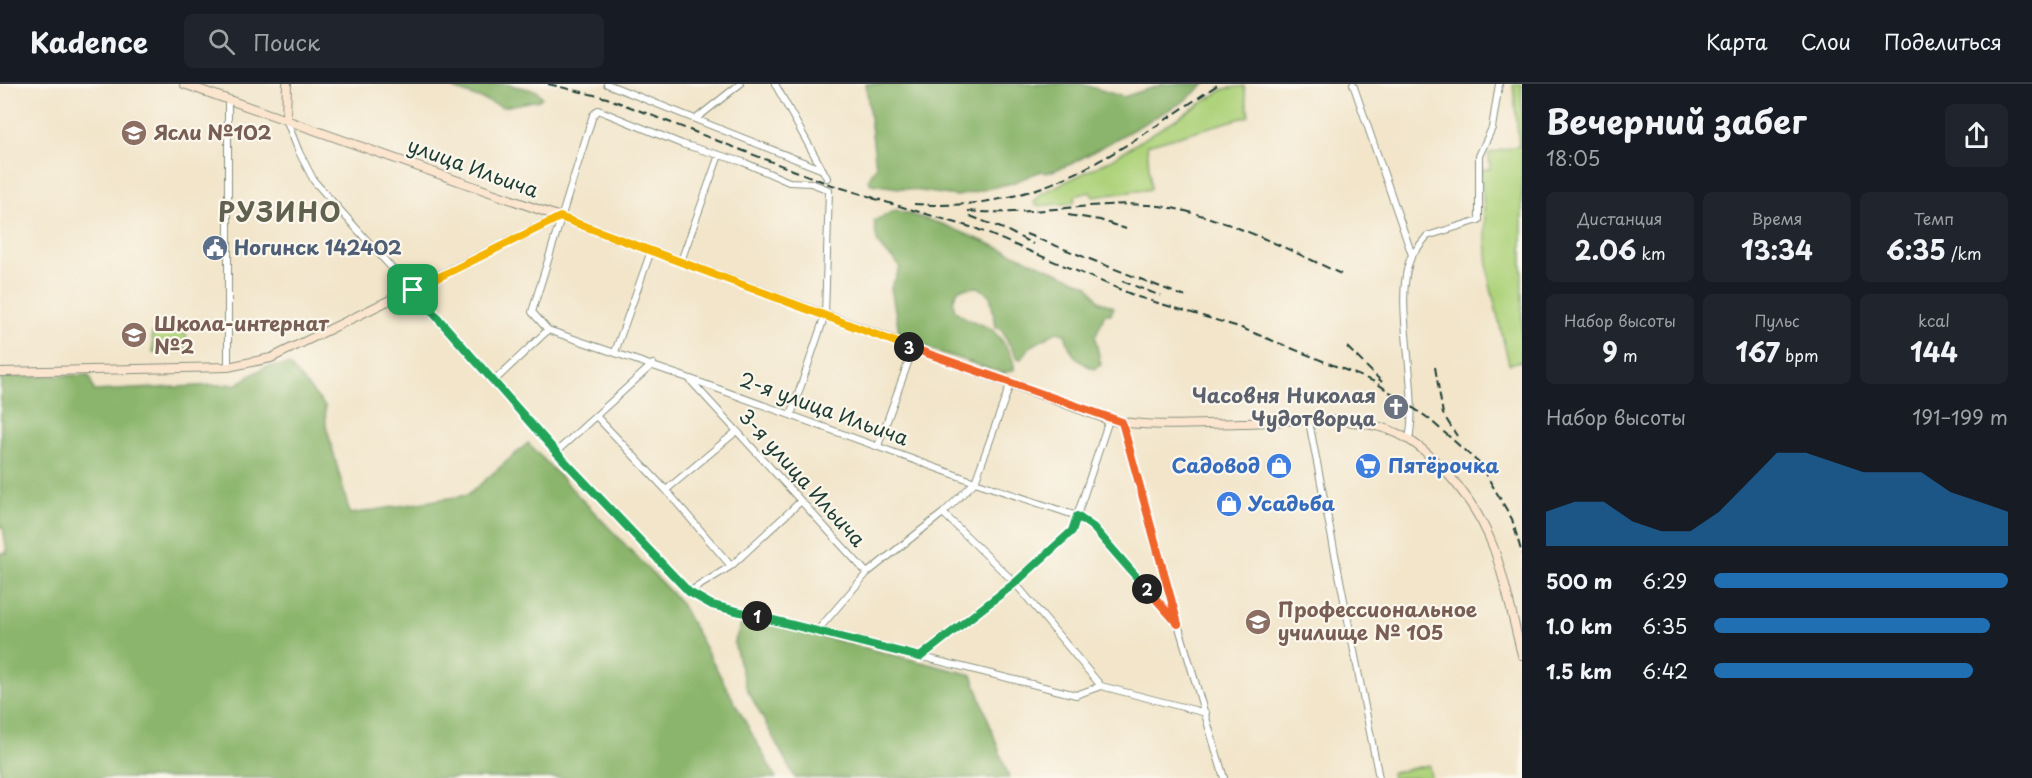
<!DOCTYPE html>
<html lang="ru">
<head>
<meta charset="utf-8">
<style>
  body { margin:0; font-family:"Playpen Sans",sans-serif; background:#20242c; color:#f1f3f6; height:100vh; display:flex; flex-direction:column; font-size:22px; white-space:nowrap }
  * { box-sizing:border-box; margin:0 }
  p { font-size:20px; color:#9ea1a6 }
  .icon { flex:none; width:33px; height:33px; fill:none; stroke:currentColor; stroke-width:2; stroke-linecap:round; stroke-linejoin:round }
  .map { position:relative; flex:1; overflow:hidden }
  .drawer { display:flex; flex-direction:column; background:#171b24; width:510px }
  .drawer>* { flex:none }
  .pin { position:absolute; display:grid; place-items:center; width:51px; height:51px; color:#fff; margin:-26px; border-radius:12px; box-shadow:0 3px 9px #0006 }
  .km { position:absolute; width:30px; height:30px; margin:-15px; border-radius:50%; background:#222; color:#fff; font-size:16px; line-height:30px; text-align:center }
  .round { display:grid; place-items:center; flex:none; width:63px; height:63px; border-radius:9px; background:#20242c }
  .head { display:flex; align-items:center; justify-content:space-between; height:102px; padding:0 24px }
  h1 { font-size:33px; font-weight:700; line-height:45px }
  .metrics { display:grid; grid-template-columns:repeat(3,1fr); gap:9px; height:102px; padding:6px 24px }
  .metrics div { display:grid; align-content:center; border-radius:9px; background:#20242c; text-align:center }
  .metrics b { font-size:26px; font-weight:700 }
  .metrics small { font-size:16px; font-weight:400 }
  .metrics p { font-size:16px }
  .chart { height:168px; padding:12px 24px }
  .chart p { display:flex; justify-content:space-between }
  .chart svg { width:100%; height:108px; margin-top:6px; fill:#1f6fb2; opacity:.7 }
  ul { padding:0 24px; list-style:none; font-size:20px }
  li { display:grid; grid-template-columns:96px 72px 1fr; align-items:center; height:45px }
  li i { height:15px; border-radius:8px; background:#1f6fb2 }
  header { display:flex; align-items:center; gap:36px; box-sizing:border-box; height:84px; padding:0 30px; background:#171b24; border-bottom:2px solid #363941 }
  header strong { font-size:28px }
  nav { display:flex; gap:33px; margin-inline-start:auto; font-size:21px }
  .search { width:420px; height:54px; background:#20242c; display:flex; align-items:center; gap:15px; box-sizing:border-box; padding:0 21px; border-radius:9px; color:#9ea1a6; font-size:22px }
  main { display:flex; flex:1; min-height:0 }
  .map>svg:first-child { display:block }
  .green { fill:#afd37c; stroke:#678858; stroke-width:1.5 }
  .forest { fill:#8bb56c; stroke:#557950; stroke-width:1.5 }
  .lines { fill:none; stroke-linecap:round; stroke-linejoin:round }
  .street-casing { stroke:#88917f; stroke-width:8 }
  .secondary-casing { stroke:#88917f; stroke-width:10 }
  .street { stroke:#fff; stroke-width:6 }
  .secondary { stroke:#fce5cf; stroke-width:8 }
  .rail { stroke:#1f3d34; stroke-width:2; stroke-dasharray:9 4.5; stroke-linecap:butt }
  .split-1-casing { stroke:#fff; stroke-width:12 }
  .split-2-casing { stroke:#fff; stroke-width:12 }
  .split-3-casing { stroke:#fff; stroke-width:12 }
  .split-4-casing { stroke:#fff; stroke-width:12 }
  .split-1 { stroke:#22a559; stroke-width:8 }
  .split-2 { stroke:#22a559; stroke-width:8 }
  .split-3 { stroke:#f0652b; stroke-width:8 }
  .split-4 { stroke:#f5b400; stroke-width:8 }
  .labels { text-anchor:middle; stroke-width:4.5; stroke-linejoin:round; paint-order:stroke }
  .education-label { font-size:20px; font-weight:bold; fill:#785e54; stroke:#fbf7ec; text-anchor:start }
  .street-label { font-size:20px; fill:#1f3d34; stroke:#fbf7ec }
  .service-label { font-size:20px; font-weight:bold; fill:#4e5e75; stroke:#fbf7ec; text-anchor:start }
  .worship-label { font-size:20px; font-weight:bold; fill:#5b616d; stroke:#fbf7ec; text-anchor:end }
  .shop-label { font-size:20px; font-weight:bold; fill:#366cbe; stroke:#fbf7ec; text-anchor:start }
  .district-label { font-size:26px; font-weight:bold; letter-spacing:1.5px; fill:#60624f; stroke:#fbf7ec }
</style>
</head>
<body>
<header>
<strong>Kadence</strong>
<div class="search"><svg class="icon" aria-label="search" viewBox="0 0 24 24"><circle cx="10" cy="10" r="6"/><path d="M15 15l6 6"/></svg>Поиск</div>
<nav><a>Карта</a><a>Слои</a><a>Поделиться</a></nav>
</header>
<main>
<div class="map">
<svg width="1522" height="694" viewBox="0 0 1522 694">
  <rect width="100%" height="100%" fill="#fbf7ec"/>
  <filter id="ink" filterUnits="userSpaceOnUse"><feTurbulence type="fractalNoise" baseFrequency=".0167" numOctaves="2"/><feDisplacementMap in="SourceGraphic" scale="12" xChannelSelector="R" yChannelSelector="G"/><feConvolveMatrix kernelMatrix="1 2 1 2 8 2 1 2 1" color-interpolation-filters="sRGB"/></filter>
  <filter id="wash" filterUnits="userSpaceOnUse"><feTurbulence type="fractalNoise" baseFrequency=".008" numOctaves="4" result="noise"/><feDisplacementMap in="SourceGraphic" scale="24" xChannelSelector="R" yChannelSelector="G"/><feGaussianBlur stdDeviation="1.35" result="paint"/><feColorMatrix in="noise" values="0 0 0 0 0 0 0 0 0 0 0 0 0 0 0 0 0 1.4 0 .05"/><feComposite in="paint" operator="in"/></filter>
  <g filter="url(#wash)">
    <rect width="100%" height="100%" fill="#f2e5ca"/>
    <!-- green -->
    <path class="green" d="M 1513,0 L 1522,0 L 1522,277 L 1509,280 L 1489,196 L 1481,86 L 1490,85 L 1489,69 L 1519,62 Z
      M 1244,2 L 1249,32 L 1147,61 L 1151,105 L 1093,113 L 1090,108 L 1075,112 L 1074,119 L 1036,122 L 1034,118 L 1042,109 L 1107,78 L 1224,5 Z
      M 186,247 L 187,267 L 153,268 L 152,249 Z
      M 1429,681 L 1431,694 L 1392,694 L 1391,689 Z"/>
    <!-- forest -->
    <path class="forest" d="M 505,0 L 537,7 L 542,13 L 539,16 L 503,23 L 454,5 L 455,0 Z
      M 866,0 L 1082,0 L 1123,13 L 1164,0 L 1205,0 L 1183,18 L 1071,80 L 1047,89 L 1041,87 L 1012,99 L 957,112 L 871,100 L 868,96 L 876,83 Z
      M 896,126 L 942,140 L 1088,201 L 1100,218 L 1114,223 L 1111,230 L 1105,230 L 1095,253 L 1101,281 L 1095,285 C 1076,278 1070,269 1065,250 L 1058,247 L 1030,263 L 1021,275 L 1017,274 L 1002,247 L 996,243 L 990,211 L 978,203 L 959,205 C 939,233 976,235 992,246 C 999,252 1005,260 1009,268 C 1012,274 1015,279 1014,286 L 1004,289 L 993,286 L 909,258 L 899,248 L 891,204 L 900,184 C 896,174 885,171 879,161 C 876,157 875,143 874,137 Z
      M 289,281 L 325,322 L 326,341 L 350,430 L 468,411 L 528,359 L 680,518 L 776,694 L 0,694 L 0,469 L 7,469 L 3,443 L 0,443 L 1,293 L 89,291 L 94,307 L 237,300 L 265,283 Z
      M 744,533 L 972,591 L 1009,694 L 795,694 L 746,603 L 734,559 Z"/>
  </g>
  <g filter="url(#ink)">
    <g class="lines">
      <!-- street casing -->
      <g class="street-casing">
        <path id="street" d="M 607,0 L 823,86
          M 775,0 L 827,94
          M 1353,0 L 1412,171 C 1391,215 1420,300 1409,355
          M 228,15 L 228,283
          M 697,34 L 740,0
          M 286,35 L 299,68 L 314,97 L 556,368 L 689,508 L 712,521 L 1076,611 L 1101,602
          M 1412,171 L 1427,152 L 1479,136 L 1479,72 L 1492,44 L 1499,0
          M 681,177 L 719,71
          M 615,268 L 651,167
          M 691,297 L 867,489
          M 493,298 L 548,246
          M 791,331 L 825,231 L 829,106 L 811,99 L 789,98 L 743,78 L 682,60 L 598,26 L 593,31 L 532,228 L 548,246 L 688,294 L 975,398 L 1077,432 L 1093,443 L 1178,540 L 1224,694
          M 596,332 L 666,406 L 731,482
          M 1122,338 L 1177,537
          M 1309,338 L 1379,694
          M 878,362 L 913,265
          M 556,368 L 653,280
          M 666,406 L 737,347
          M 943,429 L 1015,499 L 1101,602 L 1206,629
          M 689,508 L 731,482 L 801,417
          M 817,547 L 867,489 L 943,429 L 975,398 L 1011,298
          M 920,573 L 1015,499 L 1072,447 L 1109,336"/>
      </g>
      <!-- secondary casing -->
      <g class="secondary-casing">
        <path id="secondary" d="M 184,0 L 560,133 L 1109,336 C 1152,344 1196,340 1240,339 C 1285,338 1336,331 1380,343 C 1430,356 1477,419 1494,465 C 1506,499 1513,536 1522,571
          M 286,35 L 287,0
          M 0,288 L 228,283 L 271,274 L 560,133"/>
      </g>
      <!-- street -->
      <use href="#street" class="street"/>
      <!-- secondary -->
      <use href="#secondary" class="secondary"/>
      <!-- rail -->
      <path class="rail" d="M 548,0 L 607,14 L 829,100 L 881,116
        M 872,114 L 977,145 L 1138,213 L 1239,243 L 1375,298 L 1428,334 L 1480,380 L 1512,435 L 1522,470
        M 914,120 C 1041,130 1119,66 1219,0
        M 968,127 C 1028,133 1089,117 1149,121 C 1208,125 1288,165 1341,190
        M 1068,131 L 1100,136 L 1126,145
        M 970,132 L 1006,146 L 1033,160
        M 1026,150 L 1186,213
        M 1122,197 L 1161,212
        M 1347,263 L 1382,298
        M 1435,283 L 1443,330 L 1457,352"/>
    </g>
  </g>
  <g class="lines" filter="url(#ink)">
    <!-- split-1 casing -->
    <g class="split-1-casing">
      <path id="split-1" d="M 413,206 L 556,368 L 689,508 L 712,521 L 757,532"/>
    </g>
    <!-- split-2 casing -->
    <g class="split-2-casing">
      <path id="split-2" d="M 757,532 L 920,573 L 1015,499 L 1072,447 L 1077,432 L 1093,443 L 1147,505"/>
    </g>
    <!-- split-3 casing -->
    <g class="split-3-casing">
      <path id="split-3" d="M 909,263 L 1122,338 L 1178,540 L 1147,505"/>
    </g>
    <!-- split-4 casing -->
    <g class="split-4-casing">
      <path id="split-4" d="M 413,206 L 560,133 L 909,263"/>
    </g>
    <!-- split-1 -->
    <use href="#split-1" class="split-1"/>
    <!-- split-2 -->
    <use href="#split-2" class="split-2"/>
    <!-- split-3 -->
    <use href="#split-3" class="split-3"/>
    <!-- split-4 -->
    <use href="#split-4" class="split-4"/>
  </g>
  <!-- icons -->
  <defs>
    <g id="school-disc" transform="scale(1.35)"><circle r="9.5" fill="#8d6e63" stroke="#fbf7ec"/><path d="M0-5L7-2L0 1L-7-2ZM-4 1L0 2.5L4 1V4Q0 6-4 4Z" fill="#fff"/></g>
    <g id="civic-disc" transform="scale(1.35)"><circle r="9.5" fill="#5c6f8a" stroke="#fbf7ec"/><path d="M-.6-6.5H3V-4.5H.6V-3L4-1V1h2V6H-6V1h2V-1L-.6-3ZM-1.2 2.5V6h2.4V2.5Z" fill="#fff"/></g>
    <g id="church-disc" transform="scale(1.35)"><circle r="9.5" fill="#6b7280" stroke="#fbf7ec"/><path d="M-1.2-6h2.4v3.5h3.3v2.4h-3.3V6h-2.4V-.1h-3.3v-2.4h3.3Z" fill="#fff"/></g>
    <g id="shop-disc" transform="scale(1.35)"><circle r="9.5" fill="#3f7fe0" stroke="#fbf7ec"/><path d="M-5-2.5h2.3a2.7 3.5 0 0 1 5.4 0H5L5.5 6h-11ZM-1.5-2.5h3a1.5 2.3 0 0 0-3 0Z" fill="#fff"/></g>
    <g id="supermarket-disc" transform="scale(1.35)"><circle r="9.5" fill="#3f7fe0" stroke="#fbf7ec"/><path d="M-6-5.5h2.5l.6 2H6L4.5 2H-2.5L-4.4-4H-6ZM-1.5 3.2a1.3 1.3 0 1 0 .1 0ZM3 3.2a1.3 1.3 0 1 0 .1 0Z" fill="#fff"/></g>
    <g id="university-disc" transform="scale(1.35)"><circle r="9.5" fill="#8d6e63" stroke="#fbf7ec"/><path d="M0-5L7-2L0 1L-7-2ZM-4 1L0 2.5L4 1V4Q0 6-4 4Z" fill="#fff"/></g>
  </defs>
  <g fill-rule="evenodd">
    <use href="#school-disc" x="134" y="49"/>
    <use href="#civic-disc" x="215" y="164"/>
    <use href="#school-disc" x="134" y="251"/>
    <use href="#church-disc" x="1396" y="323"/>
    <use href="#shop-disc" x="1279" y="382"/>
    <use href="#supermarket-disc" x="1368" y="382"/>
    <use href="#shop-disc" x="1229" y="420"/>
    <use href="#university-disc" x="1258" y="538"/>
  </g>
  <g class="labels">
    <!-- education labels -->
    <g class="education-label">
      <text x="154" y="56">Ясли №102</text>
      <text x="154" y="247">Школа-интернат<tspan x="154" dy="23">№2</tspan></text>
      <text x="1278" y="533">Профессиональное<tspan x="1278" dy="23">училище № 105</tspan></text>
    </g>
    <!-- street labels -->
    <g class="street-label">
      <text transform="translate(473 84) rotate(20)" y="7">улица Ильича</text>
      <text transform="translate(824 325) rotate(20)" y="7">2-я улица Ильича</text>
      <text transform="translate(802 394) rotate(48)" y="7">3-я улица Ильича</text>
    </g>
    <!-- service labels -->
    <g class="service-label">
      <text x="234" y="171">Ногинск 142402</text>
    </g>
    <!-- worship labels -->
    <g class="worship-label">
      <text x="1376" y="319">Часовня Николая<tspan x="1376" dy="23">Чудотворца</tspan></text>
    </g>
    <!-- shop labels -->
    <g class="shop-label">
      <text x="1260" y="389" text-anchor="end">Садовод</text>
      <text x="1388" y="389">Пятёрочка</text>
      <text x="1248" y="427">Усадьба</text>
    </g>
    <!-- district labels -->
    <g class="district-label">
      <text x="280" y="138">РУЗИНО</text>
    </g>
  </g>
</svg>
<div class="pin" style="left:413px;top:206px;background:#1e9e55"><svg class="icon" aria-label="arrive" viewBox="0 0 24 24"><path d="M6 21V4h12l-3 4 3 4H6"/></svg></div>
<b class="km" style="left:757px;top:532px">1</b>
<b class="km" style="left:1147px;top:505px">2</b>
<b class="km" style="left:909px;top:263px">3</b>
</div>
<section class="drawer">
<div class="head"><div><h1>Вечерний забег</h1><p>18:05</p></div><a class="round"><svg class="icon" aria-label="share" viewBox="0 0 24 24"><path d="M12 15V3M7 8l5-5 5 5M5 13v7h14v-7"/></svg></a></div>
<div class="metrics">
<div><p>Дистанция</p><b>2.06<small> km</small></b></div>
<div><p>Время</p><b>13:34</b></div>
<div><p>Темп</p><b>6:35<small> /km</small></b></div>
</div>
<div class="metrics">
<div><p>Набор высоты</p><b>9<small> m</small></b></div>
<div><p>Пульс</p><b>167<small> bpm</small></b></div>
<div><p>kcal</p><b>144</b></div>
</div>
<div class="chart"><p><span>Набор высоты</span>191–199 m</p>
<svg viewBox="0 0 160 44" preserveAspectRatio="none"><path d="M0 44V30L10 26L20 26L30 34L40 38L50 38L60 30L70 18L80 6L90 6L100 10L110 14L120 14L130 14L140 22L150 26L160 30V44z"/></svg>
</div>
<ul>
<li><b>500 m</b>6:29<i style="width:100%"></i></li>
<li><b>1.0 km</b>6:35<i style="width:94%"></i></li>
<li><b>1.5 km</b>6:42<i style="width:88%"></i></li>
</ul>
</section>
</main>
</body>
</html>
